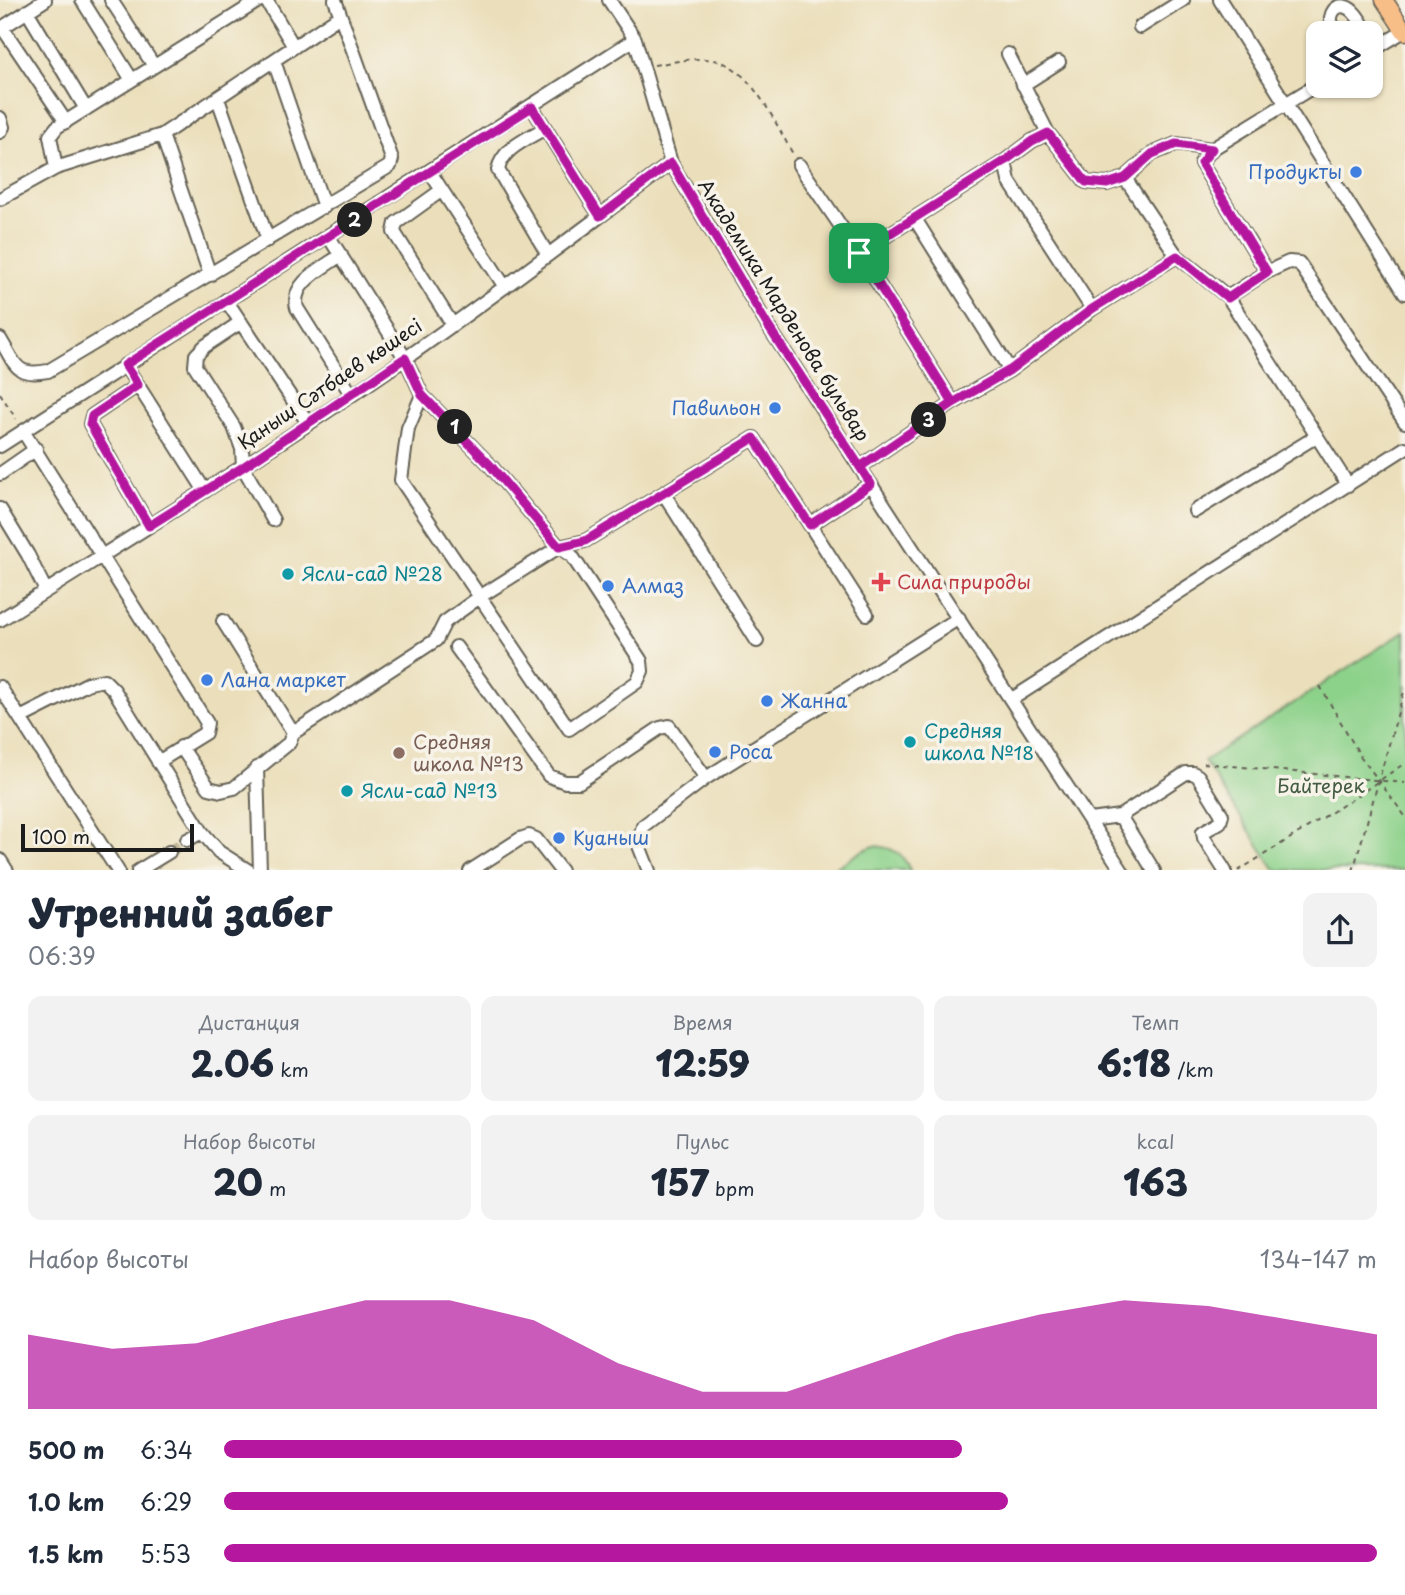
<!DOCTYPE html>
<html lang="ru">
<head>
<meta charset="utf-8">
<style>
  body { margin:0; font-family:"Playpen Sans",sans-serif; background:#f2f2f3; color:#1f2937; height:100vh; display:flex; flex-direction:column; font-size:26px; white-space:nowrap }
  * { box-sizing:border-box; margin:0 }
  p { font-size:23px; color:#747a83 }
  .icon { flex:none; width:38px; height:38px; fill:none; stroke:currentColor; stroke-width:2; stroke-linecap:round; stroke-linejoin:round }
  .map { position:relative; height:870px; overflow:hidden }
  .details { display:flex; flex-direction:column; background:#fff; flex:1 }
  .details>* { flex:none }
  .tools { position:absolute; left:1306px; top:21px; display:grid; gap:14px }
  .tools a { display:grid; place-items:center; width:77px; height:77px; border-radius:14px; background:#fff; box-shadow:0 2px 5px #0004; font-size:35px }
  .scale { position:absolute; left:21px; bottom:18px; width:173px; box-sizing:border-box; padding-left:7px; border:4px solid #1c1c1c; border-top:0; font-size:19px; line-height:24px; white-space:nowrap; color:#1c1c1c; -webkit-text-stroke:5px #f7f3e8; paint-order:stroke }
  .pin { position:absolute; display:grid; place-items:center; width:60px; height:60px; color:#fff; margin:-30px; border-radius:14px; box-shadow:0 4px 10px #0006 }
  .km { position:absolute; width:35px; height:35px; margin:-18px; border-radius:50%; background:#222; color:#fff; font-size:19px; line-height:35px; text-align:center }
  .round { display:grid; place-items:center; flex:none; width:74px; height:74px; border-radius:14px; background:#f2f2f3 }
  .head { display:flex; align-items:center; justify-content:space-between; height:119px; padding:0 28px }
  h1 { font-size:38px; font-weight:800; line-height:52px }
  .metrics { display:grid; grid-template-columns:repeat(3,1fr); gap:10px; height:119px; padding:7px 28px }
  .metrics div { display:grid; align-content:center; border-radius:14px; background:#f2f2f3; text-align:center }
  .metrics b { font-size:35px; font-weight:800 }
  .metrics small { font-size:19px; font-weight:400 }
  .metrics p { font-size:19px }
  .chart { height:196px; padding:14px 28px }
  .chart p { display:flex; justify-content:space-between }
  .chart svg { width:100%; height:126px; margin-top:7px; fill:#b5179e; opacity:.7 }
  ul { padding:0 28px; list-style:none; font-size:23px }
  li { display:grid; grid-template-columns:112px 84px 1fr; align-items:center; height:52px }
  li i { height:18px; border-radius:9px; background:#b5179e }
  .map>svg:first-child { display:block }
  .green { fill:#8dd28b; stroke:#547754; stroke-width:2 }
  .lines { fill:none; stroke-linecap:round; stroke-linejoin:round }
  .minor-tunnel { stroke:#c2b89b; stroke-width:12; stroke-dasharray:12 6; stroke-linecap:butt }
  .minor-casing { stroke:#646054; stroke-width:16 }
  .major-casing { stroke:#646054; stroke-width:19 }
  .path { stroke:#646054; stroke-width:2; stroke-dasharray:5 5; stroke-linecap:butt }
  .minor { stroke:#fff; stroke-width:12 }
  .major { stroke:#f7be88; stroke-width:16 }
  .route-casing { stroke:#fff; stroke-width:14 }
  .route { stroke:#b5179e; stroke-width:9 }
  .shop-dot { fill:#3f7fe0; stroke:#f7f3e8; stroke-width:2.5 }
  .culture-dot { fill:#0f9aa8; stroke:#f7f3e8; stroke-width:2.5 }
  .health-dot { fill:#e0444e; stroke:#f7f3e8; stroke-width:2.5 }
  .education-dot { fill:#8d6e63; stroke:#f7f3e8; stroke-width:2.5 }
  .labels { text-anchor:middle; stroke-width:7; stroke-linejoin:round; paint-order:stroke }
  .shop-label { font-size:19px; fill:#366cbe; stroke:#f7f3e8; text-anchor:start }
  .street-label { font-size:19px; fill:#1c1c1c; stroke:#f7f3e8 }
  .culture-label { font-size:19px; fill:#0d838f; stroke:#f7f3e8; text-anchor:start }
  .health-label { font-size:19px; fill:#be3a42; stroke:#f7f3e8; text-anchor:start }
  .education-label { font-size:19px; fill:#785e54; stroke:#f7f3e8; text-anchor:start }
  .park-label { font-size:19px; fill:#445c43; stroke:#f7f3e8 }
</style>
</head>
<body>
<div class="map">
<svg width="1405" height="871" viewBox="0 0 1405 871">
  <rect width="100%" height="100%" fill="#f7f3e8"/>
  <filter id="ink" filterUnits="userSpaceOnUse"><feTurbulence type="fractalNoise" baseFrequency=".0143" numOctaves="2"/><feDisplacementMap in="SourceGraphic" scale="14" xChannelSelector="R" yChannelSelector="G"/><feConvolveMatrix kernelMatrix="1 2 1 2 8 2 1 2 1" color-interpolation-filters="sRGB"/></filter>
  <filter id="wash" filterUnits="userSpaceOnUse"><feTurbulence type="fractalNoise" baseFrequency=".00686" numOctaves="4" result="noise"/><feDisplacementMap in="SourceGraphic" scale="28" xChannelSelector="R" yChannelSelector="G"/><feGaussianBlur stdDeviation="1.57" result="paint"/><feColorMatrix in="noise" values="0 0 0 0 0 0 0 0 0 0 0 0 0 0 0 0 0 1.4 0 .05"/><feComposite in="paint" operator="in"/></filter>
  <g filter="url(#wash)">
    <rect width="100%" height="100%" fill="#ebdfbb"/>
    <!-- green -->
    <path class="green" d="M 1405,631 L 1405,870 L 1275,870 L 1204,761 Z
      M 874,846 C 892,847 903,853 910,870 L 832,870 L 862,851 Z"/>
  </g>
  <g filter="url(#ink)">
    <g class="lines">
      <!-- minor-tunnel -->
      <path class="minor-tunnel" d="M 169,852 L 187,840"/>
      <!-- minor casing -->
      <g class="minor-casing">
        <path id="minor" d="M 82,0 L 132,80
          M 111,0 L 154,66
          M 266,0 L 294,47
          M 609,0 L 635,39 L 671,163 L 768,326 L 1122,871
          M 1220,0 L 1405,293
          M 27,11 L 86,109
          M 2,27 L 66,122
          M 1140,27 L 1183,0
          M 0,29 L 45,0
          M 1338,33 C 1336,30 1333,27 1332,24 C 1328,15 1336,3 1346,7 C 1356,10 1362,25 1368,33
          M 1370,52 L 1404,31
          M 1008,54 L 1048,133
          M 274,61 L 324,207
          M 1023,85 L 1059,62
          M 218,99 L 268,240
          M 532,107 L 600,216
          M 0,118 L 3,127 L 0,132
          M 545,128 C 528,139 502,148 498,170 L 548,255
          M 162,135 L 210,275
          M 799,165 L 859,253
          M 56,168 L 50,136 L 57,127 L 260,0
          M 430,172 L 505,287
          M 1125,178 L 1177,256 L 1092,309 L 1009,181 L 1005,161 L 1032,141 L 1048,133 L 1086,182 L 1107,184 L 1125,178 L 1152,154 L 1176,144 L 1212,149 L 1318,84
          M 442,190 L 396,223 L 394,232 L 452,324
          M 0,199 L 56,168 L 162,135 L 340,16
          M 915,219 L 1010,370
          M 329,237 L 405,358 L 422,395 L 490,465 L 559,547 L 585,541 L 754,438 L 867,614
          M 341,255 C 323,268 290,283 297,308 L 351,394
          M 1177,256 L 1228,297 L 1267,272 L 1201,163 L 1212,149
          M 1267,272 L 1289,262 L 1299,263 L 1405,422
          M 1228,297 L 1348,485
          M 226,300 L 308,423
          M 241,322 L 205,346 L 196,355 L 195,366 L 234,427 L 242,449 L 243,467 L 273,520
          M 0,339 C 16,365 15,377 48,371 L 390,166 L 392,159 L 335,0
          M 125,365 L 205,491
          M 138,385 L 92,416 L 90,424 L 149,526
          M 953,403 L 859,253 L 1005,161
          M 23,431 L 207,723 L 205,733 L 158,762
          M 0,446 L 635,39
          M 860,467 L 953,403 L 1010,370 L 1092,309
          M 0,474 L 36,449
          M 664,494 L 757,641
          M 0,509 L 28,555 L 46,591
          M 1195,511 L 1317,436
          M 810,525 L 871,484
          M 0,620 C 136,534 273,450 406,358 C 496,295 583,229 671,163
          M 456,647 L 549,776 L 565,782 L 579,782 L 660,728 L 669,726 L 706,778 L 959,618
          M 0,687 L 118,871
          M 1012,699 L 1405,448
          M 20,718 L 89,683 L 104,680 L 114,690 L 202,832
          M 293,733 L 436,640 L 445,622 L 481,596 L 559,547 L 572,556 L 641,661 L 642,671 L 637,682 L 569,729 L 401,480 L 408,428 L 422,395
          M 181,747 L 209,788 L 221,791 L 234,788 L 289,743 L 293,733 L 223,621
          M 257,768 L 260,871
          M 1120,816 L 1154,871
          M 1090,820 L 1120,816 L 1186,773 L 1193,773 L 1198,776 L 1222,815 L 1220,822 L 1203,832 L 1204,838 L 1225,871
          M 187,840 L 202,832 L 219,852 L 249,871
          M 0,860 L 7,871
          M 138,871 L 169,852
          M 470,871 L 520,839 L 529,836 L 536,839 L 561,871
          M 649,871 L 638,843 L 643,826 L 706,778"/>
      </g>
      <!-- major casing -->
      <g class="major-casing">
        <path id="major" d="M 1384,0 L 1405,32"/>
      </g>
      <!-- path -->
      <path class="path" d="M 654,65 C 674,62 695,57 714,60 C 751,66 776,125 793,154
        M 0,393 L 16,419
        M 1320,686 L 1361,757 L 1405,816
        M 1203,763 L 1405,783
        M 1238,871 L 1351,800 L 1405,763
        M 1353,871 L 1405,688"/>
      <!-- minor -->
      <use href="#minor" class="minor"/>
      <!-- major -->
      <use href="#major" class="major"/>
    </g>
  </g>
  <g class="lines" filter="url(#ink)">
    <!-- route casing -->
    <g class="route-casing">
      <path id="route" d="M 859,253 L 953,403 L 860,467 L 871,484 L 810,525 L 754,438 L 585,541 L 559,547 L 490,465 L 422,395 L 405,358 L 243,467 L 149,526 L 90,424 L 92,416 L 138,385 L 125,365 L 532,107 L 600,216 L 671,163 L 768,326 L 860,467 L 953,403 L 1010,370 L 1092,309 L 1177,256 L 1228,298 L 1267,272 L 1201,163 L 1212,149 L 1176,144 L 1152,154 L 1125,178 L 1107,184 L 1086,182 L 1048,133 L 1032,141 L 1005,161 L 859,253"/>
    </g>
    <!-- route -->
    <use href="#route" class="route"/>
  </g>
  <!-- markers -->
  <g class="shop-dot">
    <circle cx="1356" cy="172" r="7"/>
    <circle cx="775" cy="408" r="7"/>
    <circle cx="608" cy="586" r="7"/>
    <circle cx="207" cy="680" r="7"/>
    <circle cx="767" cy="701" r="7"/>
    <circle cx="715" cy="752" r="7"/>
    <circle cx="559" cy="838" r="7"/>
  </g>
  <g class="culture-dot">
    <circle cx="288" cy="574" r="7"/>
    <circle cx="910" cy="742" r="7"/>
    <circle cx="347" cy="791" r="7"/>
  </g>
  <path class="health-dot" d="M877.5 571.5h7v7h7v7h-7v7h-7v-7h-7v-7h7z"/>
  <circle class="education-dot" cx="399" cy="753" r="7"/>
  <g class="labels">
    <!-- shop labels -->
    <g class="shop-label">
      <text x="1342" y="179" text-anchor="end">Продукты</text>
      <text x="761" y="415" text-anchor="end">Павильон</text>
      <text x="622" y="593">Алмаз</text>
      <text x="221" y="687">Лана маркет</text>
      <text x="781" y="708">Жанна</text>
      <text x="729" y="759">Роса</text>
      <text x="573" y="845">Куаныш</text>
    </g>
    <!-- street labels -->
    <g class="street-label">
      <text transform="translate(784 310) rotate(58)" y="7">Академика Марденова бульвар</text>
      <text transform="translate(330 384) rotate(-34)" y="7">Қаныш Сәтбаев көшесі</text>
    </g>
    <!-- culture labels -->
    <g class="culture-label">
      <text x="302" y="581">Ясли-сад №28</text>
      <text x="924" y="738">Средняя<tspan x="924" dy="22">школа №18</tspan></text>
      <text x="361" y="798">Ясли-сад №13</text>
    </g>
    <!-- health labels -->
    <g class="health-label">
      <text x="897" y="589">Сила природы</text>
    </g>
    <!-- education labels -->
    <g class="education-label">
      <text x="413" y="749">Средняя<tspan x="413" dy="22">школа №13</tspan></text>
    </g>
    <!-- park labels -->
    <g class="park-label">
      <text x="1321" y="793">Байтерек</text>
    </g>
  </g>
</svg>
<div class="tools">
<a><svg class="icon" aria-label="layers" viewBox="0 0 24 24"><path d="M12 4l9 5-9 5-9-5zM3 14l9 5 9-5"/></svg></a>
</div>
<div class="scale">100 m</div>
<div class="pin" style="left:859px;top:253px;background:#1e9e55"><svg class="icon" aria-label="arrive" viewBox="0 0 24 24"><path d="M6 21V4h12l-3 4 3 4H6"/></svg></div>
<b class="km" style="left:455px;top:427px">1</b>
<b class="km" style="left:355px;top:220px">2</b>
<b class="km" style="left:929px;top:420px">3</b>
</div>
<section class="details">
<div class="head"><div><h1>Утренний забег</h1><p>06:39</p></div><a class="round"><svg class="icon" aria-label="share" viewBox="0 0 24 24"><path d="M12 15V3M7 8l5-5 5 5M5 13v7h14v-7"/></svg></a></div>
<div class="metrics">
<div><p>Дистанция</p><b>2.06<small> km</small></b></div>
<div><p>Время</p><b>12:59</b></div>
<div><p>Темп</p><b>6:18<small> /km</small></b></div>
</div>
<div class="metrics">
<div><p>Набор высоты</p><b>20<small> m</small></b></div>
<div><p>Пульс</p><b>157<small> bpm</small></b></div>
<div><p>kcal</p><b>163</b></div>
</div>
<div class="chart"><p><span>Набор высоты</span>134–147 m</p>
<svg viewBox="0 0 160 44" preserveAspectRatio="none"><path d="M0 44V18L10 23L20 21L30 13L40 6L50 6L60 13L70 28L80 38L90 38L100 28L110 18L120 11L130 6L140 8L150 13L160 18V44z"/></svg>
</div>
<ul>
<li><b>500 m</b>6:34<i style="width:64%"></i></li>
<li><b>1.0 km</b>6:29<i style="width:68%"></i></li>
<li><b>1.5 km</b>5:53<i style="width:100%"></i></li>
</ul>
</section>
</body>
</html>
